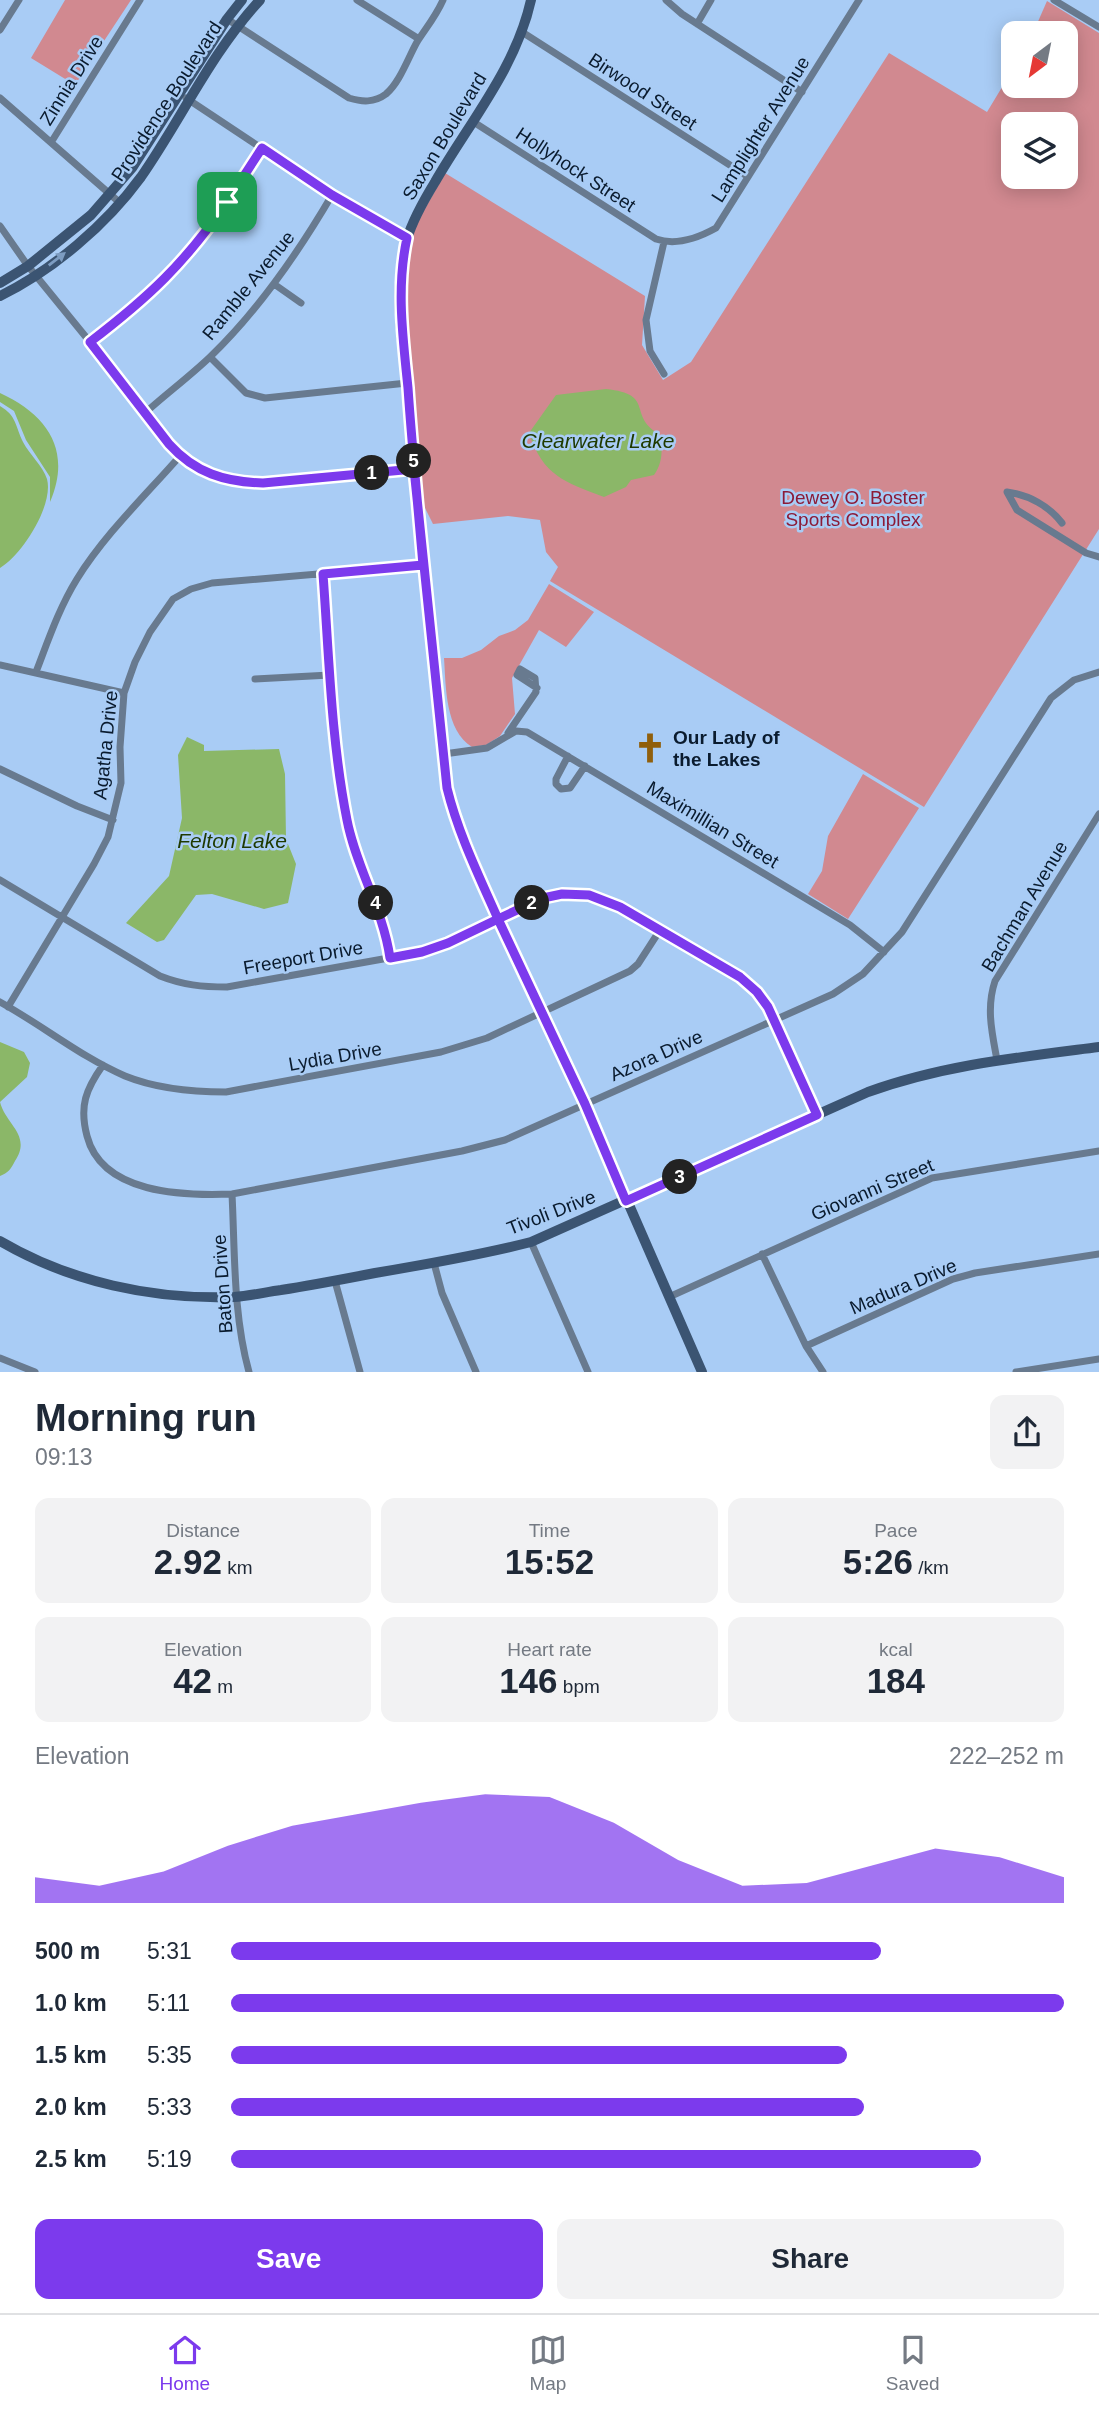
<!DOCTYPE html>
<html lang="en">
<head>
<meta charset="utf-8">
<style>
  body { margin:0; font-family:Arial,sans-serif; background:#f2f2f3; color:#1f2937; height:100vh; display:flex; flex-direction:column; font-size:26px; white-space:nowrap }
  * { box-sizing:border-box; margin:0 }
  p { font-size:23px; color:#747a83 }
  .icon { flex:none; width:38px; height:38px; fill:none; stroke:currentColor; stroke-width:2; stroke-linecap:round; stroke-linejoin:round }
  .map { position:relative; height:1372px; overflow:hidden }
  .panel { display:flex; flex-direction:column; background:#fff; flex:1 }
  .panel>* { flex:none }
  .needle { width:46px; rotate:212deg }
  .buttons { position:absolute; left:1001px; top:21px; display:grid; gap:14px }
  .buttons a { display:grid; place-items:center; width:77px; height:77px; border-radius:14px; background:#fff; box-shadow:0 4px 18px #0003; font-size:35px }
  .pin { position:absolute; display:grid; place-items:center; width:60px; height:60px; color:#fff; margin:-30px; border-radius:14px; box-shadow:0 4px 10px #0006 }
  .km { position:absolute; width:35px; height:35px; margin:-18px; border-radius:50%; background:#222; color:#fff; font-size:19px; line-height:35px; text-align:center }
  .round { display:grid; place-items:center; flex:none; width:74px; height:74px; border-radius:14px; background:#f2f2f3 }
  .overview { display:flex; align-items:center; justify-content:space-between; height:119px; padding:0 35px }
  h1 { font-size:38px; font-weight:700; line-height:52px }
  .metrics { display:grid; grid-template-columns:repeat(3,1fr); gap:10px; height:119px; padding:7px 35px }
  .metrics div { display:grid; align-content:center; border-radius:14px; background:#f2f2f3; text-align:center }
  .metrics b { font-size:35px; font-weight:700 }
  .metrics small { font-size:19px; font-weight:400 }
  .metrics p { font-size:19px }
  .chart { height:196px; padding:14px 35px }
  .chart p { display:flex; justify-content:space-between }
  .chart svg { width:100%; height:126px; margin-top:7px; fill:#7c3aed; opacity:.7 }
  .button { display:flex; gap:14px; margin-top:auto; padding:14px 35px }
  .button a { flex:1; height:80px; border-radius:14px; background:#7c3aed; color:#fff; font-size:28px; font-weight:700; line-height:80px; text-align:center }
  .button a+a { background:#f2f2f3; color:#1f2937 }
  ul { padding:0 35px; list-style:none; font-size:23px }
  li { display:grid; grid-template-columns:112px 84px 1fr; align-items:center; height:52px }
  li i { height:18px; border-radius:9px; background:#7c3aed }
  .tab-bar { display:flex; justify-content:space-around; align-items:center; height:98px; border-top:2px solid #e0e1e3; background:#fff; font-size:19px; color:#747a83 }
  .tab-bar a { display:grid; justify-items:center; gap:4px }
  .tab-bar .active { color:#7c3aed }
  .map>svg:first-child { display:block }
  .green { fill:#d18990; fill-rule:evenodd }
  .water { fill:#8bb768 }
  .lines { fill:none; stroke-linecap:round; stroke-linejoin:round }
  .street { stroke:#687a8f; stroke-width:7 }
  .secondary { stroke:#3b5472; stroke-width:10 }
  .oneway { fill:#7d9cc1 }
  .route-casing { stroke:#fff; stroke-width:14 }
  .route { stroke:#7c3aed; stroke-width:9 }
  .labels { text-anchor:middle; stroke-width:5; stroke-linejoin:round; paint-order:stroke }
  .street-label { font-size:19px; fill:#0a1b2e; stroke:#a9ccf5 }
  .park-label { font-size:19px; fill:#8c1b37; stroke:#a9ccf5 }
  .poi-label { font-size:19px; font-weight:bold; fill:#0a1b2e; stroke:#a9ccf5; text-anchor:start }
  .water-label { font-size:21px; font-style:italic; fill:#1f3a00; stroke:#a9ccf5 }
</style>
</head>
<body>
<div class="map">
<svg width="1099" height="1372" viewBox="0 0 1099 1372">
  <rect width="100%" height="100%" fill="#a9ccf5"/>
  <!-- green -->
  <path class="green" d="M 65,0 L 131,0 L 75,85 L 31,58 Z
    M 1047,1 L 1099,33 L 1099,529 L 924,807 L 550,581 L 558,567 L 546,552 L 540,520 L 508,516 L 433,524 L 422,502 L 405,320 L 404,277 L 409,248 L 417,223 L 445,173 L 645,296 L 642,345 L 663,380 L 691,362 L 889,53 L 987,112 L 1013,69 L 1013,86 L 1066,86 L 1066,33 L 1033,33 ZM 1013,124 L 1066,124 L 1066,177 L 1013,177 Z
    M 549,584 L 594,612 L 566,647 L 539,630 L 512,678 L 515,714 L 500,736 L 486,745 L 472,747 C 445,730 446,687 444,658 L 462,658 L 481,650 L 499,636 L 515,630 L 528,620 Z
    M 863,774 L 919,808 L 848,919 L 808,894 L 822,871 L 828,836 Z"/>
  <!-- water -->
  <path class="water" d="M 606,389 C 656,394 627,416 659,434 C 663,449 663,462 654,475 L 631,480 L 626,487 L 604,497 C 565,482 543,476 529,433 L 556,395 Z
    M 0,393 C 48,415 72,451 50,502 L 50,477 L 26,440 L 14,411 L 0,402 Z
    M 0,406 C 17,416 15,426 23,442 C 29,454 43,466 47,479 C 54,505 22,555 0,568 Z
    M 187,737 L 204,745 L 204,751 L 279,749 L 285,774 L 286,839 L 296,864 L 288,903 L 264,909 L 212,894 L 196,895 L 164,940 L 157,942 L 126,923 L 169,876 L 182,818 L 178,755 Z
    M 0,1042 L 24,1052 L 30,1063 L 27,1077 L 0,1102 C 6,1125 32,1135 15,1161 C 11,1169 8,1173 0,1176 Z"/>
  <g class="lines">
    <!-- street -->
    <path class="street" d="M 357,0 L 419,39
      M 666,0 L 682,14 L 802,92
      M 1054,0 L 1099,27
      M 227,19 L 349,98 C 362,102 374,103 386,94 C 400,82 408,58 417,42 C 426,28 436,16 443,0
      M 697,24 L 711,0
      M 0,30 L 19,0
      M 522,32 L 747,176
      M 0,98 L 119,202
      M 186,98 L 332,195 L 407,238
      M 472,121 L 656,239 C 676,246 698,238 716,228 L 859,0
      M 52,141 L 140,0
      M 0,226 L 28,266 L 90,342 L 169,444 C 197,474 224,482 263,483 L 414,469
      M 274,284 L 301,303
      M 90,342 C 118,321 146,301 170,276 C 206,237 233,192 262,148
      M 210,357 L 246,393 L 265,398 L 407,383
      M 664,374 L 650,351 L 646,320 L 664,242
      M 145,413 C 166,394 189,377 210,357 C 259,310 298,253 332,195
      M 1062,523 C 1049,506 1029,495 1007,492 L 1017,510 L 1086,553 L 1099,557
      M 322,574 C 329,655 331,739 347,820 C 356,867 382,910 390,958
      M 0,665 L 124,693
      M 36,672 C 48,641 59,608 77,579 C 105,534 145,496 180,456
      M 255,679 L 330,675
      M 508,733 L 536,692 L 535,678 L 520,669 L 517,675 L 537,688
      M 444,754 L 487,748 L 516,731 L 527,732 L 850,925 L 884,952
      M 568,756 L 556,779 L 556,784 L 561,789 L 570,788 L 585,766
      M 0,769 L 77,806 L 113,820
      M 0,880 L 160,976 C 183,985 202,987 227,987 L 422,952 L 448,943 L 543,898 L 562,894 L 589,895 L 620,907 L 741,977 L 757,992 L 768,1007 L 817,1115
      M 0,1002 C 42,1025 81,1057 125,1076 C 157,1089 191,1092 226,1092 L 441,1052 L 487,1038 L 630,971 L 638,964 L 660,930
      M 8,1007 L 94,864 L 108,837 L 121,783 L 120,747 L 124,693 L 135,662 L 150,632 L 173,599 L 191,589 L 212,583 L 423,565
      M 997,1060 C 992,1033 986,1008 995,981 L 1099,814
      M 103,1065 C 86,1089 79,1106 87,1136 C 102,1194 183,1196 232,1194 L 462,1151 L 505,1140 L 833,994 L 863,974 L 902,932 L 1051,698 L 1074,680 L 1099,672
      M 232,1194 C 235,1253 233,1314 249,1372
      M 531,1242 L 588,1372
      M 762,1254 L 806,1346 L 823,1372
      M 434,1263 L 442,1293 L 476,1372
      M 335,1281 L 360,1372
      M 669,1297 L 932,1178 L 1099,1151
      M 806,1346 L 953,1279 L 975,1273 L 1099,1254
      M 0,1358 L 35,1372
      M 1016,1372 L 1099,1359"/>
    <!-- secondary -->
    <path class="secondary" d="M 531,0 C 516,68 469,123 435,182 C 424,200 413,219 407,239 C 391,294 405,357 410,413 C 420,538 433,663 447,787 L 453,810 L 498,919 L 585,1104 L 702,1372
      M 0,283 L 28,266 L 91,215 L 132,168 L 227,19 L 242,0
      M 0,296 C 53,270 106,225 141,177 C 182,118 211,53 260,0
      M 0,1241 C 70,1282 153,1300 234,1297 C 250,1296 266,1292 281,1290 C 313,1285 344,1279 375,1273 C 428,1264 480,1255 531,1242 L 868,1092 C 943,1065 1021,1057 1099,1047"/>
  </g>
  <!-- one-way arrows -->
  <defs><path id="oneway-solid" d="M-6-.8H1V-3.2L6.5 0L1 3.2V.8H-6Z" transform="scale(1.75)"/></defs>
  <use class="oneway" href="#oneway-solid" transform="translate(57 259) rotate(-38)"/>
  <g class="lines">
    <!-- route casing -->
    <g class="route-casing">
      <path id="route" d="M 227,202 C 185,263 149,297 90,342 L 169,444 C 195,473 225,482 263,483 L 414,469 L 447,788 C 458,833 479,876 498,919 L 543,898 L 562,894 L 589,895 L 620,907 L 740,977 L 757,992 L 768,1007 L 817,1115 L 626,1201 L 585,1104 L 498,919 L 448,943 L 422,952 L 390,958 C 383,909 356,867 347,820 C 331,739 329,655 323,574 L 423,565 C 418,506 412,447 408,388 C 403,338 396,288 407,238 L 332,195 L 262,148 L 227,202"/>
    </g>
    <!-- route -->
    <use href="#route" class="route"/>
  </g>
  <!-- icons -->
  <defs>
    <g id="church-bare" transform="scale(2.415)"><path d="M-1.2-6h2.4v3.5h3.3v2.4h-3.3V6h-2.4V-.1h-3.3v-2.4h3.3Z" fill="#905f0c" stroke="#a9ccf5" stroke-width="2.5" paint-order="stroke"/></g>
  </defs>
  <g fill-rule="evenodd">
    <use href="#church-bare" x="650" y="748"/>
  </g>
  <g class="labels">
    <!-- street labels -->
    <g class="street-label">
      <text transform="translate(71 80) rotate(-58)" y="7">Zinnia Drive</text>
      <text transform="translate(643 91) rotate(33)" y="7">Birwood Street</text>
      <text transform="translate(166 101) rotate(-57)" y="7">Providence Boulevard</text>
      <text transform="translate(760 129) rotate(-58)" y="7">Lamplighter Avenue</text>
      <text transform="translate(444 136) rotate(-59)" y="7">Saxon Boulevard</text>
      <text transform="translate(576 169) rotate(33)" y="7">Hollyhock Street</text>
      <text transform="translate(248 285) rotate(-51)" y="7">Ramble Avenue</text>
      <text transform="translate(105 745) rotate(-84)" y="7">Agatha Drive</text>
      <text transform="translate(713 824) rotate(31)" y="7">Maximillian Street</text>
      <text transform="translate(1024 906) rotate(-59)" y="7">Bachman Avenue</text>
      <text transform="translate(303 957) rotate(-10)" y="7">Freeport Drive</text>
      <text transform="translate(656 1055) rotate(-24)" y="7">Azora Drive</text>
      <text transform="translate(335 1056) rotate(-10)" y="7">Lydia Drive</text>
      <text transform="translate(872 1189) rotate(-23)" y="7">Giovanni Street</text>
      <text transform="translate(551 1212) rotate(-21)" y="7">Tivoli Drive</text>
      <text transform="translate(222 1284) rotate(-94)" y="7">Baton Drive</text>
      <text transform="translate(903 1286) rotate(-23)" y="7">Madura Drive</text>
    </g>
    <!-- park labels -->
    <g class="park-label">
      <text x="853" y="504">Dewey O. Boster<tspan x="853" dy="22">Sports Complex</tspan></text>
    </g>
    <!-- poi labels -->
    <g class="poi-label">
      <text x="673" y="744">Our Lady of<tspan x="673" dy="22">the Lakes</tspan></text>
    </g>
    <!-- water labels -->
    <g class="water-label">
      <text x="598" y="448">Clearwater Lake</text>
      <text x="232" y="848">Felton Lake</text>
    </g>
  </g>
</svg>
<div class="buttons">
<a><svg class="needle" viewBox="-14 -14 28 28"><path d="M0-13l5 13h-10z" fill="#e53935"/><path d="M0 13l5-13h-10z" fill="#747a83"/></svg></a>
<a><svg class="icon" aria-label="layers" viewBox="0 0 24 24"><path d="M12 4l9 5-9 5-9-5zM3 14l9 5 9-5"/></svg></a>
</div>
<div class="pin" style="left:227px;top:202px;background:#1e9e55"><svg class="icon" aria-label="arrive" viewBox="0 0 24 24"><path d="M6 21V4h12l-3 4 3 4H6"/></svg></div>
<b class="km" style="left:372px;top:473px">1</b>
<b class="km" style="left:532px;top:903px">2</b>
<b class="km" style="left:680px;top:1177px">3</b>
<b class="km" style="left:376px;top:903px">4</b>
<b class="km" style="left:414px;top:461px">5</b>
</div>
<section class="panel">
<div class="overview"><div><h1>Morning run</h1><p>09:13</p></div><a class="round"><svg class="icon" aria-label="share" viewBox="0 0 24 24"><path d="M12 15V3M7 8l5-5 5 5M5 13v7h14v-7"/></svg></a></div>
<div class="metrics">
<div><p>Distance</p><b>2.92<small> km</small></b></div>
<div><p>Time</p><b>15:52</b></div>
<div><p>Pace</p><b>5:26<small> /km</small></b></div>
</div>
<div class="metrics">
<div><p>Elevation</p><b>42<small> m</small></b></div>
<div><p>Heart rate</p><b>146<small> bpm</small></b></div>
<div><p>kcal</p><b>184</b></div>
</div>
<div class="chart"><p><span>Elevation</span>222–252 m</p>
<svg viewBox="0 0 160 44" preserveAspectRatio="none"><path d="M0 44V35L10 38L20 33L30 24L40 17L50 13L60 9L70 6L80 7L90 16L100 29L110 38L120 37L130 31L140 25L150 28L160 35V44z"/></svg>
</div>
<ul>
<li><b>500 m</b>5:31<i style="width:78%"></i></li>
<li><b>1.0 km</b>5:11<i style="width:100%"></i></li>
<li><b>1.5 km</b>5:35<i style="width:74%"></i></li>
<li><b>2.0 km</b>5:33<i style="width:76%"></i></li>
<li><b>2.5 km</b>5:19<i style="width:90%"></i></li>
</ul>
<div class="button"><a>Save</a><a>Share</a></div>
</section>
<nav class="tab-bar">
<a class="active"><svg class="icon" aria-label="home" viewBox="0 0 24 24"><path d="M3 11l9-7 9 7M6 9v11h12V9"/></svg>Home</a>
<a><svg class="icon" aria-label="map" viewBox="0 0 24 24"><path d="M3 6l6-2 6 2 6-2v14l-6 2-6-2-6 2zM9 4v14M15 6v14"/></svg>Map</a>
<a><svg class="icon" aria-label="saved" viewBox="0 0 24 24"><path d="M7 4h10v16l-5-4-5 4z"/></svg>Saved</a>
</nav>
</body>
</html>
